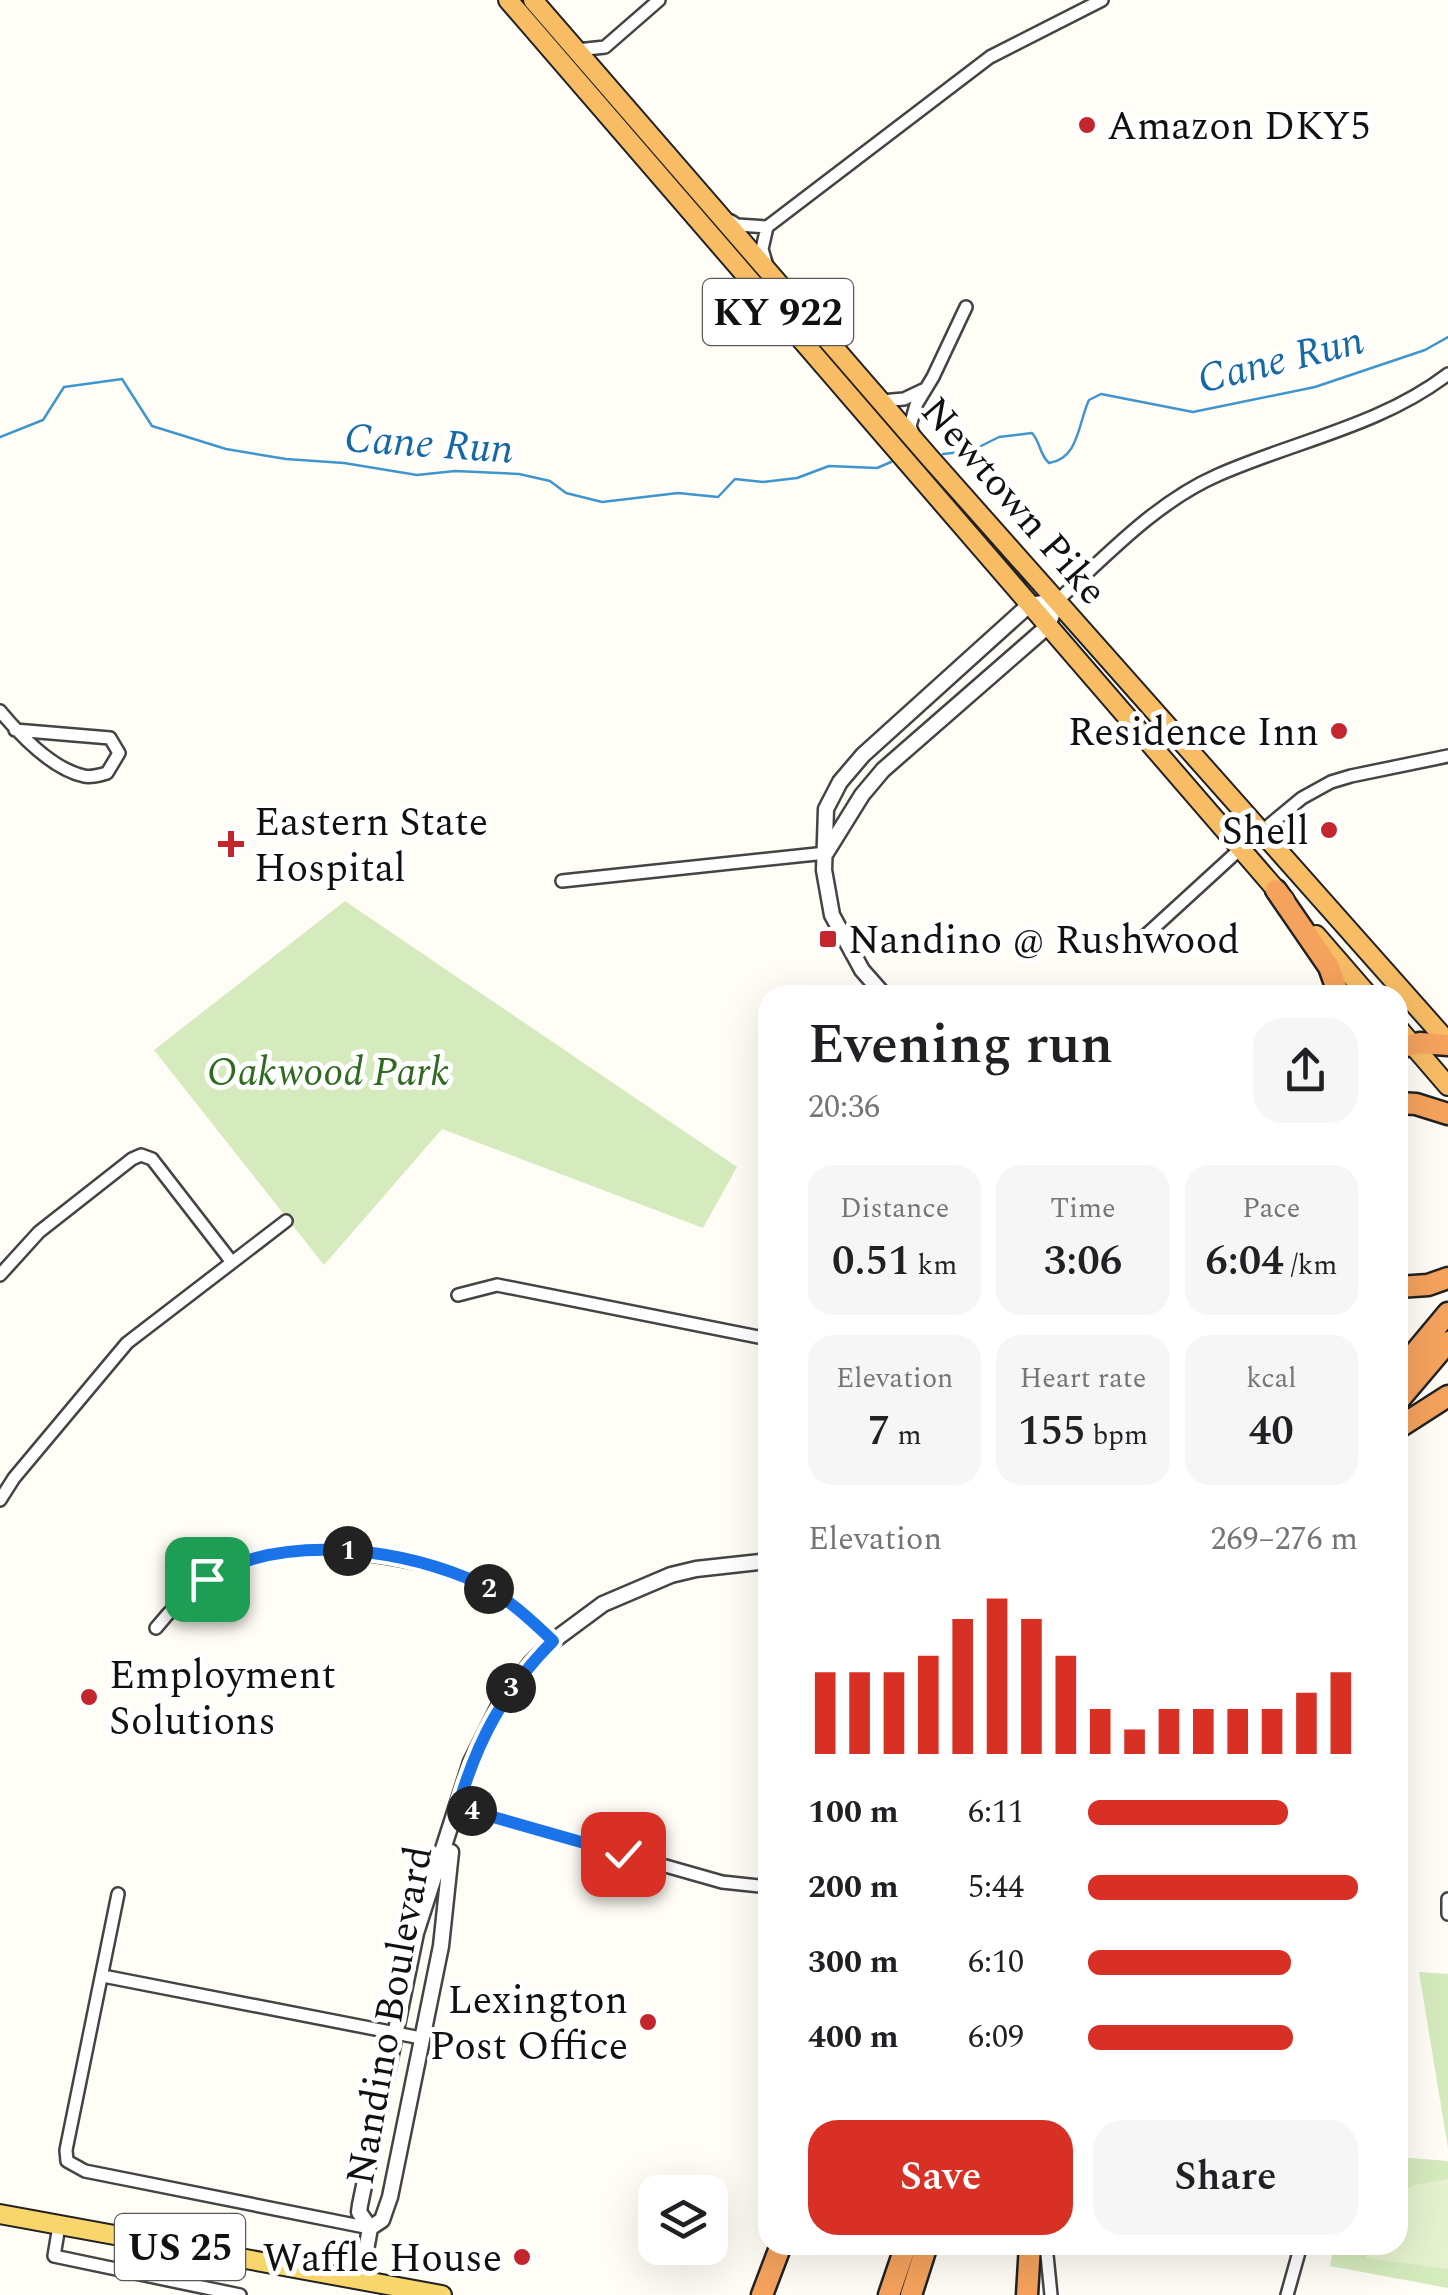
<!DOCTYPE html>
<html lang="en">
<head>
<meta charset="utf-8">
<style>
  body { margin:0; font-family:Spectral,serif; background:#f6f6f6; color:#202124; height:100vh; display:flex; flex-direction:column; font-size:38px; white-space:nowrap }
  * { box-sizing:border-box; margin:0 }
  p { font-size:32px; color:#757577 }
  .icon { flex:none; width:55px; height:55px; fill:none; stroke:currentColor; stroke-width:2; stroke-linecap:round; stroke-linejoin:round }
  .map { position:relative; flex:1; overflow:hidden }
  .side { position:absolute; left:758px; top:985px; width:650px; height:1270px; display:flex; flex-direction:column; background:#fff; border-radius:30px; box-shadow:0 10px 40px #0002 }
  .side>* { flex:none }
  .fabs { position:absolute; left:638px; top:2175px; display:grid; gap:20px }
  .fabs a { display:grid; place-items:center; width:90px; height:90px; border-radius:20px; background:#fff; box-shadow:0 10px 40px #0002; font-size:50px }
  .pin { position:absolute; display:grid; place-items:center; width:85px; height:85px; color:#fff; margin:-42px; border-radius:20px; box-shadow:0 5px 15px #0006 }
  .km { position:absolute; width:50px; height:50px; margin:-25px; border-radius:50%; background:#222; color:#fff; font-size:28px; line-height:50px; text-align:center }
  .round { display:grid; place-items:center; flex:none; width:105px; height:105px; border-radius:30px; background:#f6f6f6 }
  .headline { display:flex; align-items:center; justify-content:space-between; height:170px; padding:0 50px }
  h1 { font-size:55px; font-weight:600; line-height:75px }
  .metrics { display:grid; grid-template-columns:repeat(3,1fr); gap:15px; height:170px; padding:10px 50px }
  .metrics div { display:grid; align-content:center; border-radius:25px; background:#f6f6f6; text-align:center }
  .metrics b { font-size:42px; font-weight:600 }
  .metrics small { font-size:28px; font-weight:400 }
  .metrics p { font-size:28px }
  .chart { height:280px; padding:20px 50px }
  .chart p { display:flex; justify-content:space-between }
  .chart svg { width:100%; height:180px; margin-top:10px; stroke:#d93025; stroke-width:6 }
  .cta { display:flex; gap:20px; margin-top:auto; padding:20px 50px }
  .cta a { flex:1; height:115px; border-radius:30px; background:#d93025; color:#fff; font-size:40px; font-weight:600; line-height:115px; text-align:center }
  .cta a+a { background:#f6f6f6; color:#202124 }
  ul { padding:0 50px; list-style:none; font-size:32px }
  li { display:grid; grid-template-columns:160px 120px 1fr; align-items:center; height:75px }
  li i { height:25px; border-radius:12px; background:#d93025 }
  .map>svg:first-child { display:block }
  .green { fill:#d5ebbd }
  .pitch { fill:#e6f2cf }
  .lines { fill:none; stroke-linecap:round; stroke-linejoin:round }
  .stream { stroke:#3f96cf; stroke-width:2.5 }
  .minor-casing { stroke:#444; stroke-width:16 }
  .tertiary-casing { stroke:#444; stroke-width:19 }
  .primary-casing { stroke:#222; stroke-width:22 }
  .trunk-casing { stroke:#222; stroke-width:22 }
  .motorway-casing { stroke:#222; stroke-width:25 }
  .minor { stroke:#fff; stroke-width:11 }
  .tertiary { stroke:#fff; stroke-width:14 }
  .primary { stroke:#f9d66b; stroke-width:18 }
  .trunk { stroke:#f7bc64; stroke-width:18 }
  .motorway { stroke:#f5a25d; stroke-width:20 }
  .route-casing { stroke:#fff; stroke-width:20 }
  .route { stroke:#1a73e8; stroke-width:12 }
  .poi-dot { fill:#c4262e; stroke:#fff; stroke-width:4 }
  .labels { text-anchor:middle; stroke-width:10; stroke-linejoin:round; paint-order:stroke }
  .shield { fill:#fff; stroke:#585858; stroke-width:2.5 }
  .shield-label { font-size:38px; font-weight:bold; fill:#111 }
  .poi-label { font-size:40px; fill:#111; stroke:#fff; text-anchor:start }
  .street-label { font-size:40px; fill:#111; stroke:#fff }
  .park-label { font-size:40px; font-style:italic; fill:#2f6b1f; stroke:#fff }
  .water-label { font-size:42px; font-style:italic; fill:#1768a6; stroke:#fff }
</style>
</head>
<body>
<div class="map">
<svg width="1448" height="2295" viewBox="0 0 1448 2295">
  <rect width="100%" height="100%" fill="#fffdf5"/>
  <!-- green -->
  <path class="green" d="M 345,901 L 737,1167 L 703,1228 L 442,1129 L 324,1265 L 154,1050 Z
    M 1419,1972 L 1448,1974 L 1448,2148 Z
    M 1398,2157 L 1448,2161 L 1448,2288 L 1330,2266 L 1334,2245 L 1398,2245 Z"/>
  <!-- pitch -->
  <path class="pitch" d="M 1448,2179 L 1448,2269 L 1366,2258 L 1368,2245 L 1398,2245 L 1400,2192 L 1414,2185 Z"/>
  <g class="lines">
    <!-- stream -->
    <path class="stream" d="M 0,437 L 43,420 L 64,387 L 122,379 L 152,426 L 226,449 L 286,459 L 344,463 L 417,475 L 455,471 L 519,474 L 550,481 L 566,493 L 602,502 L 678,493 L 718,497 L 735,479 L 763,482 L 797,478 L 829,466 L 877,468 L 891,462
      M 943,454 L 971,451 L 999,437 L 1032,433 C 1041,443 1039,454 1049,463 C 1079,459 1078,423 1089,400 L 1101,394 L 1193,412 L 1315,387 L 1425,350 L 1448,337"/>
    <!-- minor casing -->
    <g class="minor-casing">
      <path id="minor" d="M 577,50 L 605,47 L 659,0
        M 731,221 L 737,225 L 767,227 L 990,57 L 1102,0
        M 767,227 L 762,249 L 767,266
        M 881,401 L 904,399 L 923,390
        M 914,436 L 910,426 L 916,405 L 933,377 L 966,307
        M 1057,601 C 1106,556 1156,502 1218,475 C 1295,441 1380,426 1448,374
        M 0,711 C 20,735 52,769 84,776 C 91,778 100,775 107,773 L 119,753 L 110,738 L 15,730
        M 562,881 L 826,853
        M 1134,946 L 1239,850 L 1302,798 L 1331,782 L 1351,776 L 1448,756
        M 0,1275 L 39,1232 L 132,1159 L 141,1155 L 152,1159 L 231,1261
        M 458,1295 L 497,1285 L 768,1339
        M 0,1500 L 14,1478 L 127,1343 L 286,1221
        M 156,1628 C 220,1548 290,1542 384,1557 C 421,1563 463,1572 494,1592 C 516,1606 535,1623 553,1641
        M 458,1807 L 722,1882 L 768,1887
        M 118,1894 L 66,2150 L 67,2161 L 85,2171 L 370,2228
        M 1448,1899 L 1448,1914
        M 103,1976 L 421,2038
        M 59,2226 L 54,2256 L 240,2295
        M 1046,2245 L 1051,2295
        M 1287,2295 L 1301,2245"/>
    </g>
    <!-- tertiary casing -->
    <g class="tertiary-casing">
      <path id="tertiary" d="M 826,853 L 862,795 L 883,770 L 1048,626 L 1057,601 L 1029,605 L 863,755 L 840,782 L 826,809 L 824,870 L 832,915 L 862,970 L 884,995
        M 370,2228 L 359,2212 L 360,2205 L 416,1933 L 471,1762 L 501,1702 L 531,1663 L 553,1641 L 603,1604 L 671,1575 L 696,1569 L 768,1561
        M 361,2278 L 370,2228 L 382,2220 L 390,2197 L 441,1946 L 451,1852"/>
    </g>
    <!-- primary casing -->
    <g class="primary-casing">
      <path id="primary" d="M 0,2214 L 442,2295"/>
    </g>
    <!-- trunk casing -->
    <g class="trunk-casing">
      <path id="trunk" d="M 508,0 L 1285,900
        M 533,0 L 929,457 L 1448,1042
        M 1316,935 L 1368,995
        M 1398,1028 L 1448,1086"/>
    </g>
    <!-- motorway casing -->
    <g class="motorway-casing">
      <path id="motorway" d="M 1276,890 L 1329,967 L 1339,995
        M 1398,1048 L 1420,1043 L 1448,1045
        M 1398,1103 L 1416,1104 L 1448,1114
        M 1398,1287 L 1428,1285 L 1448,1278
        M 1398,1373 L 1448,1313
        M 1398,1401 L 1448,1342
        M 1398,1428 L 1448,1396
        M 762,2295 L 781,2245
        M 889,2295 L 906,2245
        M 911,2295 L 927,2245
        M 1027,2295 L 1030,2245"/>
    </g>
    <!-- minor -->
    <use href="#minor" class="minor"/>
    <!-- tertiary -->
    <use href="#tertiary" class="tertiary"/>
    <!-- primary -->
    <use href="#primary" class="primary"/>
    <!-- trunk -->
    <use href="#trunk" class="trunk"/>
    <!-- motorway -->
    <use href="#motorway" class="motorway"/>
  </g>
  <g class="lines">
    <!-- route casing -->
    <g class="route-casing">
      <path id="route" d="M 207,1579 C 279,1534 391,1547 467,1578 C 500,1591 528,1617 553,1641 C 504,1690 477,1741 458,1807 L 623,1854"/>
    </g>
    <!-- route -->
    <use href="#route" class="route"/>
  </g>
  <!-- markers -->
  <g class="poi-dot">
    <circle cx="1087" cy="125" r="10"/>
    <circle cx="1339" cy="731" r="10"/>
    <circle cx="1329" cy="830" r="10"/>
    <path d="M226 829h10v10h10v10h-10v10h-10v-10h-10v-10h10z"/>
    <rect x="818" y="929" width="20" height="20" rx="5"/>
    <circle cx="89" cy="1697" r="10"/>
    <circle cx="648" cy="2022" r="10"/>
    <circle cx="522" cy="2257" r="10"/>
  </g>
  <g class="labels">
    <!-- shield labels -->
    <g class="shield">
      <rect x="703" y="279" width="150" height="66" rx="8"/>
      <rect x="115" y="2214" width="130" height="66" rx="8"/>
    </g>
    <g class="shield-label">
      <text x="778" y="325">KY 922</text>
      <text x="180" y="2260">US 25</text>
    </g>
    <!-- poi labels -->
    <g class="poi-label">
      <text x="1107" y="139">Amazon DKY5</text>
      <text x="1319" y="745" text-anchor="end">Residence Inn</text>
      <text x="254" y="835">Eastern State<tspan x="254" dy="46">Hospital</tspan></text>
      <text x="1309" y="844" text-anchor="end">Shell</text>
      <text x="848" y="953">Nandino @ Rushwood</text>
      <text x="109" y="1688">Employment<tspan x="109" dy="46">Solutions</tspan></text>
      <text x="628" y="2013" text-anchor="end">Lexington<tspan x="628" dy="46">Post Office</tspan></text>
      <text x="502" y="2271" text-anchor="end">Waffle House</text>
    </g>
    <!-- street labels -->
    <g class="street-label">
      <text transform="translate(1015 500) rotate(49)" y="14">Newtown Pike</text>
      <text transform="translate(388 2015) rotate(-80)" y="14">Nandino Boulevard</text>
    </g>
    <!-- park labels -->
    <g class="park-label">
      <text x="328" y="1085">Oakwood Park</text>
    </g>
    <!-- water labels -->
    <g class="water-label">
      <text transform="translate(1280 358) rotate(-14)" y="15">Cane Run</text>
      <text transform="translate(429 442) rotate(4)" y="15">Cane Run</text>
    </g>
  </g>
</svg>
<div class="fabs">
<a><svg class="icon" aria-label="layers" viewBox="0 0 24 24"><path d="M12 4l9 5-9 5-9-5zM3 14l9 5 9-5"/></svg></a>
</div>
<div class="pin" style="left:207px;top:1579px;background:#1e9e55"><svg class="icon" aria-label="arrive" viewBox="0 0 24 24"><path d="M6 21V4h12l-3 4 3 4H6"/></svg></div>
<div class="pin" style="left:623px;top:1854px;background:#d93025"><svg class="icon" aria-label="check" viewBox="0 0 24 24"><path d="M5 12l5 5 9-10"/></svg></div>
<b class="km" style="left:348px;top:1551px">1</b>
<b class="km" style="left:489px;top:1589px">2</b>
<b class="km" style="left:511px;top:1688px">3</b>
<b class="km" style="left:472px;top:1811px">4</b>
<section class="side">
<div class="headline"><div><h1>Evening run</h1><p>20:36</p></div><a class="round"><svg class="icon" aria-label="share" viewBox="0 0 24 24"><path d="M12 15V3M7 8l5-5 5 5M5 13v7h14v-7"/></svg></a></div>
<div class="metrics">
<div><p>Distance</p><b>0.51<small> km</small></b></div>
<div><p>Time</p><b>3:06</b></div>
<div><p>Pace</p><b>6:04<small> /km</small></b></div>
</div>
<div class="metrics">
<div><p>Elevation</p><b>7<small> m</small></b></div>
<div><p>Heart rate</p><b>155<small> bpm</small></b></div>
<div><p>kcal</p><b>40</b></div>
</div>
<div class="chart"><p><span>Elevation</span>269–276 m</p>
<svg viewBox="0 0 160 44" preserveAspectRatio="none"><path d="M5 44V24M15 44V24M25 44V24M35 44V20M45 44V11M55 44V6M65 44V11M75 44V20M85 44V33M95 44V38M105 44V33M115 44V33M125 44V33M135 44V33M145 44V29M155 44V24"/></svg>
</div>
<ul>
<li><b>100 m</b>6:11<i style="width:74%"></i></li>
<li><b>200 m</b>5:44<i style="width:100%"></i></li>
<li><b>300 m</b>6:10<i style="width:75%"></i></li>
<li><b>400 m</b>6:09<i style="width:76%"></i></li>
</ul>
<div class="cta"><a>Save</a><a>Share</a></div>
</section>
</div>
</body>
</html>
